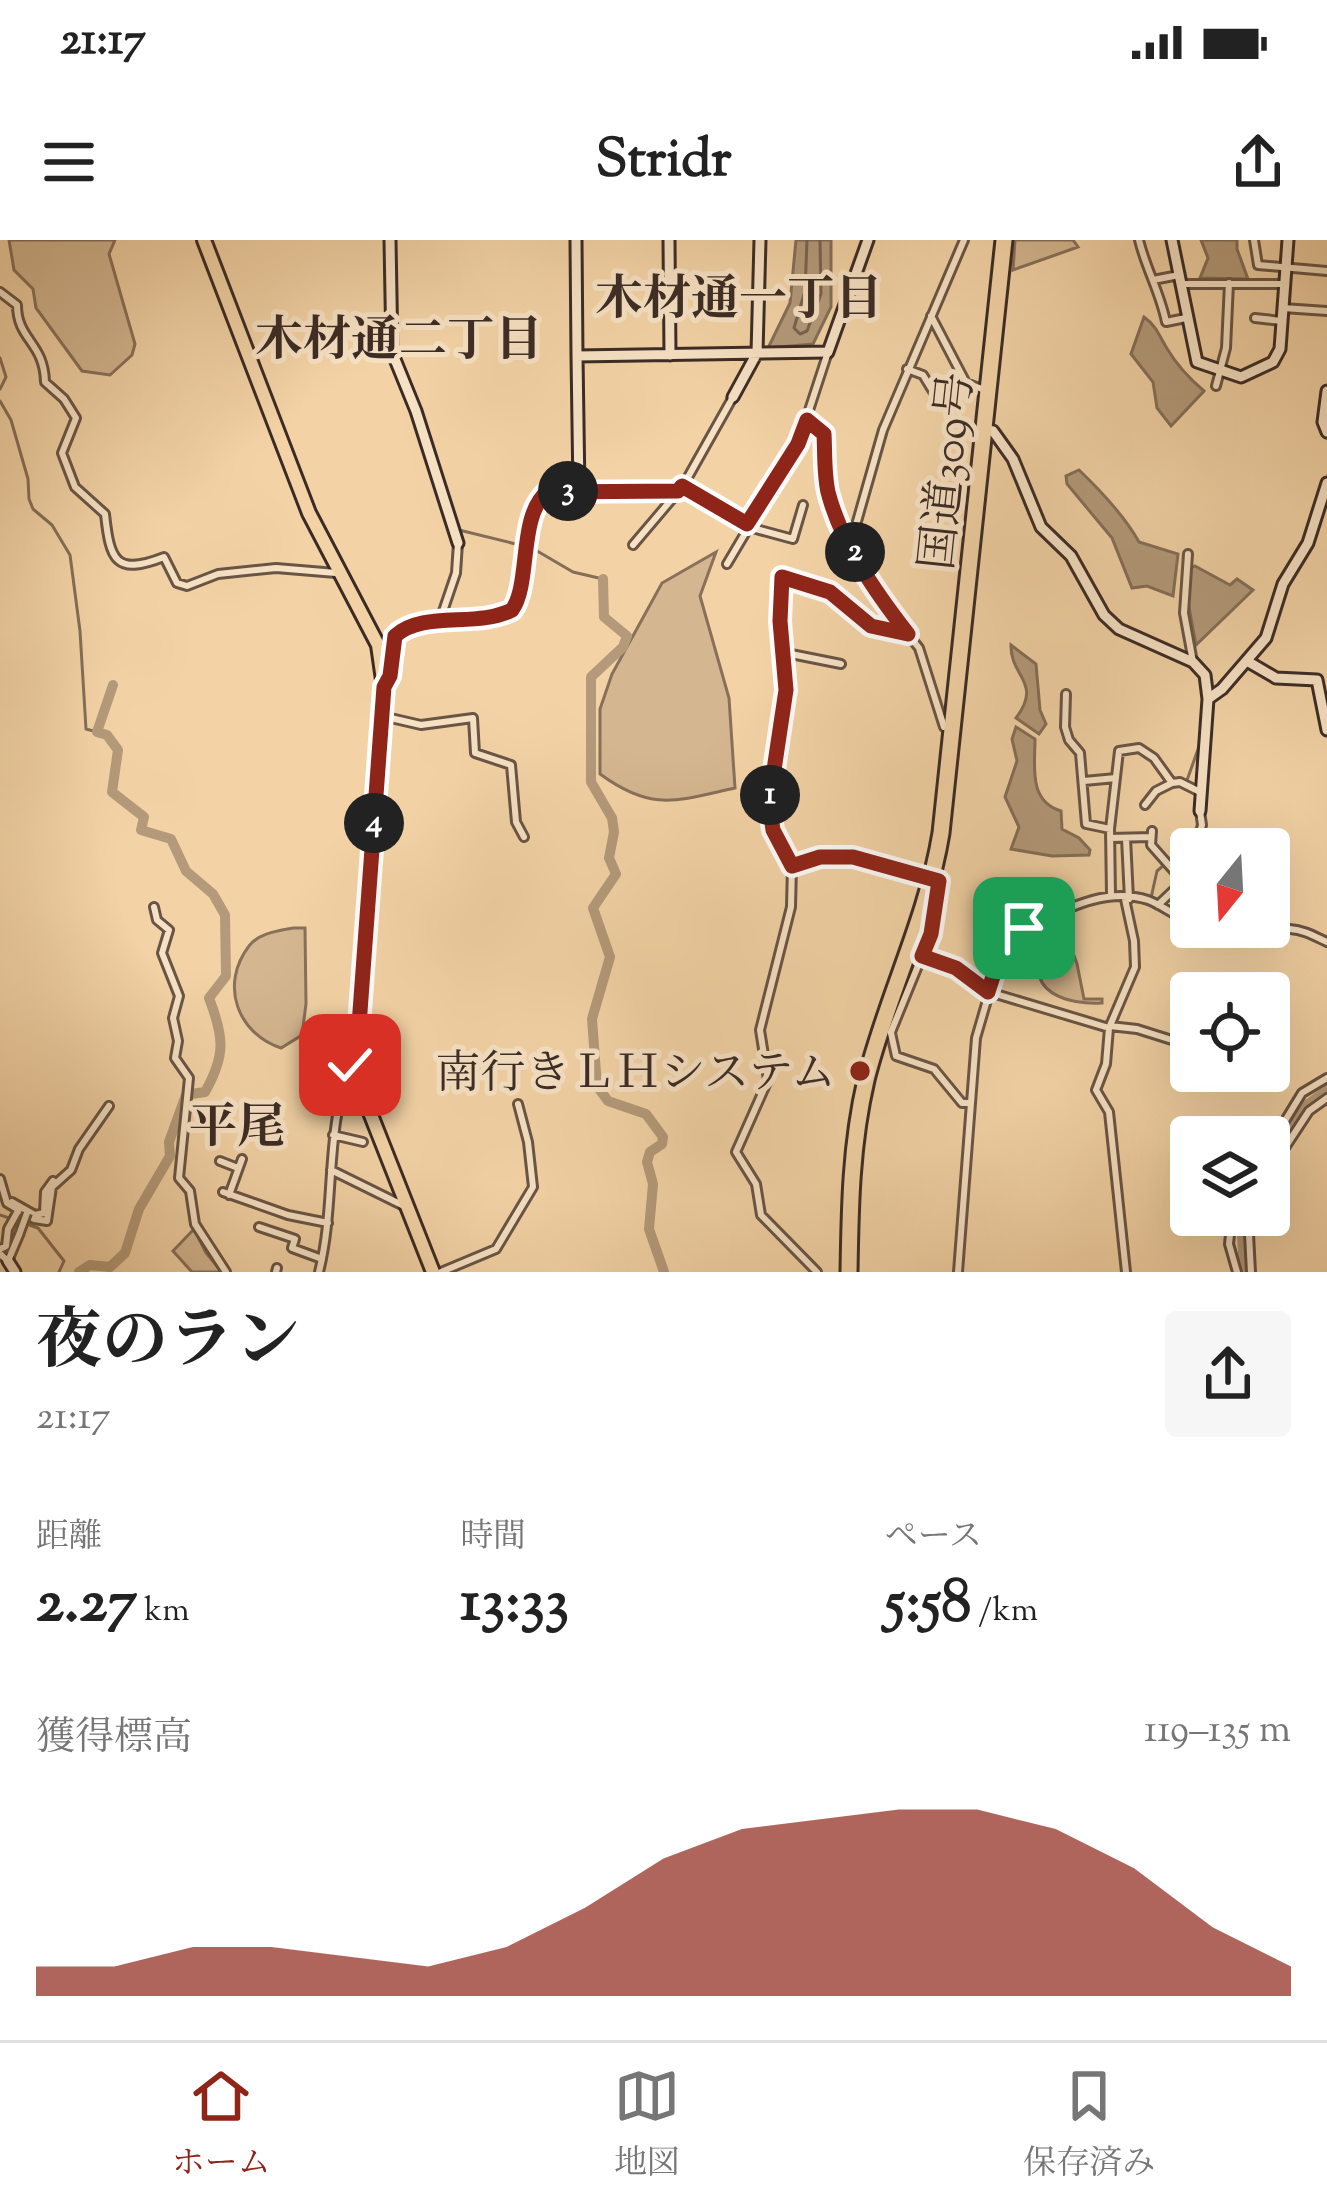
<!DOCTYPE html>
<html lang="ja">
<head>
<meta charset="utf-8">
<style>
  body { margin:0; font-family:"Sorts Mill Goudy","Noto Serif JP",serif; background:#f6f6f6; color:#222; height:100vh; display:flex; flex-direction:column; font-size:45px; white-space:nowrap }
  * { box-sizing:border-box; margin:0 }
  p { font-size:39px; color:#767676 }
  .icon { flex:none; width:66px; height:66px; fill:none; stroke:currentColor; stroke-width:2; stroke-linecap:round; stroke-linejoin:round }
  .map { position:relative; height:1032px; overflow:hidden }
  .details { display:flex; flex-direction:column; background:#fff; flex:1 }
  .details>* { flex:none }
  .needle { width:78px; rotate:198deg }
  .controls { position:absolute; left:1170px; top:588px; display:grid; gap:24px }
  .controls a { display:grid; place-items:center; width:120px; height:120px; border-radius:12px; background:#fff; box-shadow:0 12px 48px #0002; font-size:60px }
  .pin { position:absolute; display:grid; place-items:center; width:102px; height:102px; color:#fff; margin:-51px; border-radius:24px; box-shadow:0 6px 18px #0006 }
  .km { position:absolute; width:60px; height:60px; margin:-30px; border-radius:50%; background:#222; color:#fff; font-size:33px; line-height:60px; text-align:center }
  .round { display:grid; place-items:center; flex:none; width:126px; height:126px; border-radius:12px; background:#f6f6f6 }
  .summary { display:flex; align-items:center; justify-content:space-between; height:204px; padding:0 36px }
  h1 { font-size:66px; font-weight:700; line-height:90px }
  .stats { display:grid; grid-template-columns:repeat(3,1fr); gap:18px; height:204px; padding:12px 36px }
  .stats div { display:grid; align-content:center }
  .stats b { font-size:60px; font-weight:700 }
  .stats small { font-size:33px; font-weight:400 }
  .stats p { font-size:33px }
  .chart { height:336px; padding:24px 36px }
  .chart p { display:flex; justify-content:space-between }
  .chart svg { width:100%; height:216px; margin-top:12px; fill:#8f2418; opacity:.7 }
  .status { display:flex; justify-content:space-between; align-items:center; height:84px; padding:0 60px; background:#fff; direction:ltr }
  .status svg { height:33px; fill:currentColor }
  header { display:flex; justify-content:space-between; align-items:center; height:156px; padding:0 36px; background:#fff; font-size:54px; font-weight:700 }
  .menu { display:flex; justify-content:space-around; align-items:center; height:168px; border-top:3px solid #e0e0e0; background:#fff; font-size:33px; color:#767676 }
  .menu a { display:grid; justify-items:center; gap:6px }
  .menu .selected { color:#8f2418 }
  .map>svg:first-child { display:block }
  .green { fill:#d4b690; stroke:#88705a; stroke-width:3 }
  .water { fill:#b49a7a; stroke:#846e58; stroke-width:3 }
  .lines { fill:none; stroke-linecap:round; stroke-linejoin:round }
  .shore { stroke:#786250; stroke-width:3 }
  .stream { stroke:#846e58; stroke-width:3 }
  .river { stroke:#b49a7a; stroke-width:10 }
  .street-casing { stroke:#695545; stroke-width:12 }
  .secondary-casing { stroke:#3b2b25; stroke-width:15 }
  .primary-casing { stroke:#3b2b25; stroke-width:18 }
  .highway-casing { stroke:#3b2b25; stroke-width:21 }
  .street { stroke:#f7e2c5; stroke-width:6 }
  .secondary { stroke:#f7e2c5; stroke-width:9 }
  .primary { stroke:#f3d3a6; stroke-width:12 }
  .highway { stroke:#f3d3a6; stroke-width:15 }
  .street-bridge-casing { stroke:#695545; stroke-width:12; stroke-linecap:butt }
  .street-bridge { stroke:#f7e2c5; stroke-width:6 }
  .route-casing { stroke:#fff; stroke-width:24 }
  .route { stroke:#8f2418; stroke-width:15 }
  .poi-dot { fill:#8f2418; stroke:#f7e2c5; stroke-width:4.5 }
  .labels { text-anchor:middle; stroke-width:10; stroke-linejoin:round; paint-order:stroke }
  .street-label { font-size:45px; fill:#3b2b25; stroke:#f7e2c5 }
  .poi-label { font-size:45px; fill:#3b2b25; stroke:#f7e2c5; text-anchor:end }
  .neighbourhood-label { font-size:48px; font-weight:bold; fill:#3b2b25; stroke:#f7e2c5 }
</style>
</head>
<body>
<div class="status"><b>21:17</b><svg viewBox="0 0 49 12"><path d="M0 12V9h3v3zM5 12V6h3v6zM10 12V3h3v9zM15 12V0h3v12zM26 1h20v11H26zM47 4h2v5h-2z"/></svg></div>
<header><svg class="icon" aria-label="menu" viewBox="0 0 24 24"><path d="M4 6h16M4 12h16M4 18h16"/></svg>Stridr<svg class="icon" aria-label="share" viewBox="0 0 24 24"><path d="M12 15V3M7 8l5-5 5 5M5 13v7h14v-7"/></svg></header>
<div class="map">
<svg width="1327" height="1032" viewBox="0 0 1327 1032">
  <rect width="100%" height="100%" fill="#f3d3a6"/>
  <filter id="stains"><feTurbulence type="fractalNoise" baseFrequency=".00167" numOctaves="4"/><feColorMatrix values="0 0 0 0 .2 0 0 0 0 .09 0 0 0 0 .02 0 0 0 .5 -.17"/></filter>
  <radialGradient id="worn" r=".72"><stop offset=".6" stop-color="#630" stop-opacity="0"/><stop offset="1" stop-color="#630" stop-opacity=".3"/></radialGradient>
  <!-- green -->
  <path class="green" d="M 9,0 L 115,0 L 109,14 L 135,104 L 132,115 L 110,135 L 82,131 L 36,68 L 33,49 L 14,30 Z
    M 1015,0 L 1073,0 L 1078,7 L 1013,30 Z
    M 716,312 L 700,356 L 729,458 L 735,548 C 676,561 652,572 600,534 L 600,469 L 612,434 L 662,343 Z
    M 1060,677 L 1077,724 L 1084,759 L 1102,759 L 1102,763 C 1068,765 1024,752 1044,711 L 1065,724 L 1051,708 L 1056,705 L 1050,681 Z
    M 293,688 L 305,688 L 306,764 L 302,795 L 281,808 C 238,794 219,745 249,706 C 259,693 278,691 293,688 Z
    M 194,989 L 206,1013 L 222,1032 L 192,1032 L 173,1011 Z"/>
  <!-- water -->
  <path class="water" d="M 796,0 L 831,0 L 831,67 L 813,104 L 768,108 L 790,63 Z
    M 1201,0 L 1237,0 L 1237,9 L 1248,39 L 1200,38 L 1208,18 Z
    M 1144,77 C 1157,86 1160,98 1168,110 C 1178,127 1190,139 1204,151 L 1171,186 L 1157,168 L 1153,142 L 1131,114 Z
    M 1079,230 C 1101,251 1124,275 1139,302 L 1178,314 L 1173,356 L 1147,346 L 1132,348 L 1112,298 L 1067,244 L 1066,236 Z
    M 1195,326 L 1230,345 L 1237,339 L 1253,350 L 1196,405 L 1188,362 L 1191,328 Z
    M 1011,405 L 1036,424 L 1040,470 L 1046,484 L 1039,494 L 1016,478 C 1043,442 1010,437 1011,405 Z
    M 1016,487 L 1035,499 C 1035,526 1028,561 1061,571 L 1062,589 L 1079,598 L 1090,610 L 1089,615 L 1052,616 L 1011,609 L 1019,587 L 1005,557 L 1017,521 L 1012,499 Z"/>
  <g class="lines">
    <!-- shore -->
    <path class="shore" d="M 807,0 L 805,51 L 794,88 L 800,94 L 807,91 L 821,54 L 820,0"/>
    <!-- stream -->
    <path class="stream" d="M 0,118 L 6,137 L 0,149
      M 0,161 L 11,180 L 28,239 L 29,259 L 33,269 L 52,285 L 70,315 L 80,391 L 86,489 L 97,492
      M 459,290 L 532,308 L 573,332 L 603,339
      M 1186,543 L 1201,501
      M 1151,658 L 1157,631 L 1164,625
      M 0,975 L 38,988 L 64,1021 L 59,1032"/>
    <!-- river -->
    <path class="river" d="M 603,339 L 604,377 L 627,396 L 623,407 L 591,437 L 591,542 L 612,578 L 614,592 L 609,618 L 616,634 L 593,668 L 610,717 L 592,779 L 597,846 L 608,861 L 646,874 L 663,897 L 662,904 L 650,912 L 647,922 L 653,944 L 649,989 L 664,1032
      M 113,445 L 97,492 L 107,495 L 118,510 L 112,552 L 144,577 L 141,590 L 171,599 L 186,631 L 213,654 L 225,675 L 226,736 L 209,758 C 224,797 226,815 205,852 L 191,854
      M 1269,920 L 1307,865 L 1327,850
      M 1241,975 L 1244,1032
      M 79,1032 L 90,1025 L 110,1027 L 125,1013 L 139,969 L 170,916 L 169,902 L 186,855"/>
    <!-- street casing -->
    <g class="street-casing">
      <path id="street" d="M 1139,0 C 1146,29 1160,52 1166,82 L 1186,78
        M 1254,0 L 1258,25 L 1327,31
        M 1153,40 L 1179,35
        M 1180,44 L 1285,44
        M 0,52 L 17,65 C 17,100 44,102 45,142 L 64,159 L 76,178 L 62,213 L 75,247 L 105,274 C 110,320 115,336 164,317 L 177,343 L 187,346 L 218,334 L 276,328 L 336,333
        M 1283,68 L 1327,71
        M 931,76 L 966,143 L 982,149
        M 1255,78 L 1282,81
        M 907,129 L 923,135 L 937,158
        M 1216,146 L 1226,108 L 1229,43
        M 807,180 L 824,194 L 828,250 L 836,271 L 878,356 L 919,408 L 944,487
        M 683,246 L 756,289 L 793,299 L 803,265
        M 852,299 L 883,190 L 964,0
        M 633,305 L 683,246 L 733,157
        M 1188,314 L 1184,373 L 1193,422
        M 727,324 L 798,204 L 828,112
        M 439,383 L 456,333 L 458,303
        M 786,413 L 841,424
        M 387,443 L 392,403 L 400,390 C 435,375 477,387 511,370 L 520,354 L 520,329 L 542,255 L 678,251
        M 1066,454 L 1065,487 L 1069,500 L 1080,513 L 1086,584 L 1110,589 L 1111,655
        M 382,476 L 421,485 L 473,478 L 475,513 L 511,525 L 516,582 L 524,597
        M 1084,541 L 1116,538
        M 1145,565 L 1156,551 L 1172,543
        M 1110,589 L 1119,511 L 1139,508 L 1154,518 L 1172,543 L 1180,542 L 1202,553
        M 1152,591 L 1151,605 L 1182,640
        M 1110,598 L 1151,597
        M 1126,598 L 1129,659
        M 1195,609 L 1202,585 L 1200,571
        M 792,626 C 842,611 889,626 939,641 L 931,694 L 891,792
        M 1125,659 L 1134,701 L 1135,727 L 1109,788 L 1106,824 L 1096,850 L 1109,872 L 1126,1032
        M 1158,665 L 1179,645 L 1191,621
        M 992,666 L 1016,674 L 1024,688
        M 154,667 L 157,680 L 169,690 L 162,713 L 179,756 L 173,778 L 178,801 L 175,818 L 189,838 L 179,938 L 190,951 L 195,984 L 226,1032
        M 1201,687 C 1224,700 1263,687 1290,689 C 1304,690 1314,696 1327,702
        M 992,696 L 1006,674
        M 922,716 L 956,728 L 989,752 L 1109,788
        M 1110,786 L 1137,789 L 1191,806
        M 891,793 L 896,816 L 934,829 L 962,863 L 969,863
        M 1269,809 L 1279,809
        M 333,895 L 363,902
        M 1269,907 L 1302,853 L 1327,838
        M 220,921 L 238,928
        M 331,930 L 402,965
        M 1269,932 L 1309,871 L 1327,858
        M 0,939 L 7,963 L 34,979 L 47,981 L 52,947 L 71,930 L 79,909 L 109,866
        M 223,952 L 288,975 L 328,983
        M 229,955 L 242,919
        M 12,962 L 35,975 L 44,973 L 45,952 L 53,941
        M 1232,975 L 1229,1004 L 1237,1032
        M 1248,975 L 1251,1032
        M 259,987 L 295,999 L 292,1008 L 322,1019
        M 0,1009 L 6,1006 L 8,989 L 18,971
        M 0,1014 L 8,1021 L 19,995
        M 276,1032 L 277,1028
        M 319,1032 C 337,961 323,886 354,818
        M 441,1032 L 496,1009 L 533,947 L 528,902 L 518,864
        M 817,1032 L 761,975 L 756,944 L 736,912 L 768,840 L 760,790 L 791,667 L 792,626 L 773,590 L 769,564 L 786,450 L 780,381 L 781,337 L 830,352 L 871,386 L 908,394
        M 958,1032 L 976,798 L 1004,702 L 1011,694 C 1055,676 1099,645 1148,660 C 1160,664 1176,677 1191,682"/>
    </g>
    <!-- secondary casing -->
    <g class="secondary-casing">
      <path id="secondary" d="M 390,0 L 392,112 L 416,171 L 458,303
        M 576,0 L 577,116 L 828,112 L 868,0
        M 669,0 L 670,115
        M 1172,0 L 1197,122 L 1241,137 L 1273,122 L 1280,109 L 1288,0
        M 577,116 L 579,251
        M 1327,151 L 1323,182 L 1327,192
        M 733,157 L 757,113 L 760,0
        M 983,189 L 993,191 L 1013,219 L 1041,287 L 1071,316 L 1104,375 L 1119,389 L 1193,422 L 1205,435 L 1208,459 L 1200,571
        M 1247,421 L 1276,438 L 1317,440 L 1327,490
        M 1208,459 L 1222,449 L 1266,398 L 1283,344 L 1308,303 L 1327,243
        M 8,1021 L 15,1032"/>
    </g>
    <!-- primary casing -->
    <g class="primary-casing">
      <path id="primary" d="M 204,0 L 309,273 L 378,405 L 384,447 L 357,812 L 369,870 L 433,1032"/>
    </g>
    <!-- highway casing -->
    <g class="highway-casing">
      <path id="highway" d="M 849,1032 C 850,967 851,904 866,840 C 887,756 927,679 941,593 L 1004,0"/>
    </g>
    <!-- street -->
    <use href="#street" class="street"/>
    <!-- secondary -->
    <use href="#secondary" class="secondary"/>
    <!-- primary -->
    <use href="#primary" class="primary"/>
    <!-- highway -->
    <use href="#highway" class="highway"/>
    <!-- street-bridge casing -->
    <g class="street-bridge-casing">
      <path id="street-bridge" d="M 19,995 L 27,973"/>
    </g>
    <!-- street-bridge -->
    <use href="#street-bridge" class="street-bridge"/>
  </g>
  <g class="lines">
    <!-- route casing -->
    <g class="route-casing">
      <path id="route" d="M 350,825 L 357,812 L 384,447 L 390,436 L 395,396 C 423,370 477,388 512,370 C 531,344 518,276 547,252 L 678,251 L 682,246 L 747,284 L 798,204 L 807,180 L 824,194 C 825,213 824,234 828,252 C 841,303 876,353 908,394 L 871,386 L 830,352 L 782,337 L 780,381 L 786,450 L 769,563 L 773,590 L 792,626 L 820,617 L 853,617 L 939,641 L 931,694 L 922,716 L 956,728 L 988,752 L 1004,702 L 1024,688"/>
    </g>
    <!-- route -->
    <use href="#route" class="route"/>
  </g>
  <!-- markers -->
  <circle class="poi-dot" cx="860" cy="831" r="12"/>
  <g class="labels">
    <!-- street labels -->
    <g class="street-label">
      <text transform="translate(945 231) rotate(-84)" y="16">国道309号</text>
    </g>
    <!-- poi labels -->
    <g class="poi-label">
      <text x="836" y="847">南行きＬＨシステム</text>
    </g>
    <!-- neighbourhood labels -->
    <g class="neighbourhood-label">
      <text x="739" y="74">木材通一丁目</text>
      <text x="399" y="115">木材通二丁目</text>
      <text x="237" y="902">平尾</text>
    </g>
  </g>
  <rect width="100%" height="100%" filter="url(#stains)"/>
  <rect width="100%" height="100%" fill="url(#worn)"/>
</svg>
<div class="controls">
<a><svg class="needle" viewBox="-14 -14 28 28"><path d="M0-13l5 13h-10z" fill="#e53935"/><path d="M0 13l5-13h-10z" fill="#767676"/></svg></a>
<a><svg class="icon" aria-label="locate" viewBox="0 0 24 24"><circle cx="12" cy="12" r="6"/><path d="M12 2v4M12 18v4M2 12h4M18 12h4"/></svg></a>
<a><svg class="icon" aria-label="layers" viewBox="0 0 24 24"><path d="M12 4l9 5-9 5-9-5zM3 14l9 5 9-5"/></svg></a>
</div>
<div class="pin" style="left:1024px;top:688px;background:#1e9e55"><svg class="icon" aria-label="arrive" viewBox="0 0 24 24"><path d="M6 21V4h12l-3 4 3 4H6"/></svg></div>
<div class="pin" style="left:350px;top:825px;background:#d93025"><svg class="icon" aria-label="check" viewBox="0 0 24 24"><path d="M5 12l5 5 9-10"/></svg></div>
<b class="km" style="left:770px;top:555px">1</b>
<b class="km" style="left:855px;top:312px">2</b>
<b class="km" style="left:568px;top:251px">3</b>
<b class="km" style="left:374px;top:583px">4</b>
</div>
<section class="details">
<div class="summary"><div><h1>夜のラン</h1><p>21:17</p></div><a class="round"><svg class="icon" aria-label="share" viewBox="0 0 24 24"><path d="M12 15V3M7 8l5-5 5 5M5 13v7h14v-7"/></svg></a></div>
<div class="stats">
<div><p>距離</p><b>2.27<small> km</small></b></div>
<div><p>時間</p><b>13:33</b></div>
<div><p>ペース</p><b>5:58<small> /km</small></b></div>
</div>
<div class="chart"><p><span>獲得標高</span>119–135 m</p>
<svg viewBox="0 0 160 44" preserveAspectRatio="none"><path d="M0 44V38L10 38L20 34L30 34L40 36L50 38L60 34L70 26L80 16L90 10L100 8L110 6L120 6L130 10L140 18L150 30L160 38V44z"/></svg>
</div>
</section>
<nav class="menu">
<a class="selected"><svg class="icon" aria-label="home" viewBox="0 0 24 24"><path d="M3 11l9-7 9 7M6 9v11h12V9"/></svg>ホーム</a>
<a><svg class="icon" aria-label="map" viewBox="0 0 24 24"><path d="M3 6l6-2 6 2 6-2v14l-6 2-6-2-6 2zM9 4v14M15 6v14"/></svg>地図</a>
<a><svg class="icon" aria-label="saved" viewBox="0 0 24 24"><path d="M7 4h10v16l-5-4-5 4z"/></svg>保存済み</a>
</nav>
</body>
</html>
